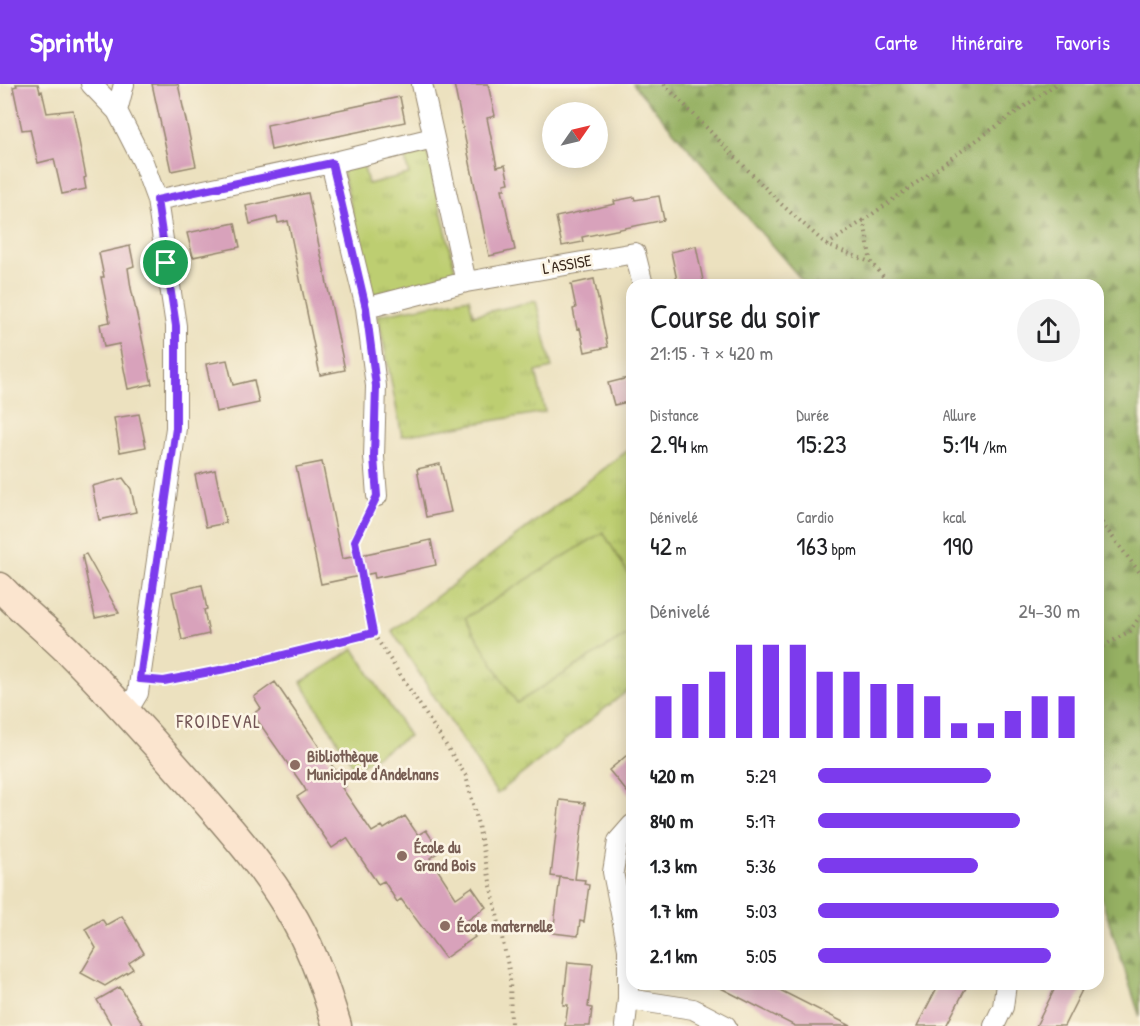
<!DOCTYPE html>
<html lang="fr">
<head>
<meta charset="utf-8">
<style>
  body { margin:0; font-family:"Patrick Hand",sans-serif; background:#f2f2f2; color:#202124; height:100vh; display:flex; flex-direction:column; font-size:22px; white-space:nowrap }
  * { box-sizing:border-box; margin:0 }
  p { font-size:20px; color:#757577 }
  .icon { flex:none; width:33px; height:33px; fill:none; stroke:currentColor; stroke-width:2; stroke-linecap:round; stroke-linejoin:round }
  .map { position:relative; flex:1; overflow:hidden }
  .sheet { position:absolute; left:626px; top:195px; width:478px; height:711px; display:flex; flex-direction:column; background:#fff; border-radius:18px; box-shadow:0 3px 15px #0003 }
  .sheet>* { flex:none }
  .needle { width:39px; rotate:56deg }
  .tools { position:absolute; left:542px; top:18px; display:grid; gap:12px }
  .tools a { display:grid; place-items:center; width:66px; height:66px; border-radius:50%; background:#fff; box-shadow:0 3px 15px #0003; font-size:30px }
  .pin { position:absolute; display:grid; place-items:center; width:51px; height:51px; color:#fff; margin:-26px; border:3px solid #fff; border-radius:50%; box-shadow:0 2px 6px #0007 }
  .round { display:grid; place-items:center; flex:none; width:63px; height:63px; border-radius:32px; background:#f2f2f2 }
  .headline { display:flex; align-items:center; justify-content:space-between; height:102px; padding:0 24px }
  h1 { font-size:33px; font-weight:600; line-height:45px }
  .stats { display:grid; grid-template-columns:repeat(3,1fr); gap:9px; height:102px; padding:6px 24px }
  .stats div { display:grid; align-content:center }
  .stats b { font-size:26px; font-weight:600 }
  .stats small { font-size:16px; font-weight:400 }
  .stats p { font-size:16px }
  .chart { height:168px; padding:12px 24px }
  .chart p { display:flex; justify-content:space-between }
  .chart svg { width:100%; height:108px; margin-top:6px; stroke:#7c3aed; stroke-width:6 }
  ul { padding:0 24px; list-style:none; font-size:20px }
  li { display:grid; grid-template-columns:96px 72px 1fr; align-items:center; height:45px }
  li i { height:15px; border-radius:8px; background:#7c3aed }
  header { display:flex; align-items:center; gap:36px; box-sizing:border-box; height:84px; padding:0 30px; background:#7c3aed; color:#fff }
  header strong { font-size:28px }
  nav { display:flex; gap:33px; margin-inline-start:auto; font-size:21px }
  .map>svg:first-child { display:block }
  .grass { fill:url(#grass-tufts); stroke:#7c7c48; stroke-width:1.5 }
  .forest { fill:url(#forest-firs); stroke:#686e40; stroke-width:1.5 }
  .pitch { fill:#bdce71; stroke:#7c7c48; stroke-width:1.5 }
  .building { fill:#d8a2bb }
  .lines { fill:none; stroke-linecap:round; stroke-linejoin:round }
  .street-casing { stroke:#94866e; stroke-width:22 }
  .secondary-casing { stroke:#94866e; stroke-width:31 }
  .path { stroke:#94866e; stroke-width:4; stroke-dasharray:1.5 4.5; stroke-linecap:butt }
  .street { stroke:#fff; stroke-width:20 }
  .secondary { stroke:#fbe5cf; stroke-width:28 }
  .route-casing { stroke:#fff; stroke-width:12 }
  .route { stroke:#7c3aed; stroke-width:8 }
  .education-dot { fill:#8d6e63; stroke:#fcf5e5; stroke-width:2 }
  .labels { text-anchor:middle; stroke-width:5; stroke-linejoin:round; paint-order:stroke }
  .street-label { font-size:16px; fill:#3b2a1e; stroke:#fcf5e5 }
  .education-label { font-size:16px; font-weight:bold; fill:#785e54; stroke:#fcf5e5; text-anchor:start }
  .neighbourhood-label { font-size:18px; letter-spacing:1.5px; fill:#725455; stroke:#fcf5e5 }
</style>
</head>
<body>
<header>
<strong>Sprintly</strong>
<nav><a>Carte</a><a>Itinéraire</a><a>Favoris</a></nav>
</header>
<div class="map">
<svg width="1140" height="942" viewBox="0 0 1140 942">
  <defs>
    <pattern id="grass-tufts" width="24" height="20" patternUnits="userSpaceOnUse" patternTransform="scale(1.5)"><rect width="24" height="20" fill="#bdce71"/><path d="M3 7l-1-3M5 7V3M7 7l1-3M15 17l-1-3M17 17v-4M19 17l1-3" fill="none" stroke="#a3b161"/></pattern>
    <pattern id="forest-firs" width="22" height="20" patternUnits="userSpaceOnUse" patternTransform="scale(1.5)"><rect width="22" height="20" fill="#96b163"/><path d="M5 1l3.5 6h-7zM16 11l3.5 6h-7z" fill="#7c9051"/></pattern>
  </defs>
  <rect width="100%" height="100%" fill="#fcf5e5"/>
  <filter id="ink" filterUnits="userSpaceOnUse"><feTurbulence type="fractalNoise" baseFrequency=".0167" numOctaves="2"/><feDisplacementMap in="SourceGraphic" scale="12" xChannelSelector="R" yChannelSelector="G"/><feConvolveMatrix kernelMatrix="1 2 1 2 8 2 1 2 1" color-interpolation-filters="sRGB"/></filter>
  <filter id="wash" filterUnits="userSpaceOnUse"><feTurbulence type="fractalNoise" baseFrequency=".008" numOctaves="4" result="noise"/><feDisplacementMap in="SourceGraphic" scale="24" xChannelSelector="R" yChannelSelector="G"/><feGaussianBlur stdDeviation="1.35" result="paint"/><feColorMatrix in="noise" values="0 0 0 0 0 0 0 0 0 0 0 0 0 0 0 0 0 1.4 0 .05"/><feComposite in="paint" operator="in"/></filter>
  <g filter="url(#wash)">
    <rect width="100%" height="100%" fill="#ece1bf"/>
    <!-- grass -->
    <path class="grass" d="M 427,67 L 456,190 L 371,211 L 342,84 L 363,79 L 368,100 L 409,90 L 404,71 Z
      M 469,214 L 473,231 L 536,217 L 552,284 L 536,288 L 545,328 L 402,352 L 378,231 Z
      M 631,364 L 631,604 L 497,710 L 392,547 Z"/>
    <!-- forest -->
    <path class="forest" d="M 633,0 L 1140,0 L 1140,933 L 1098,804 L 1098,201 L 806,201 Z"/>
    <!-- pitch -->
    <path class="pitch" d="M 603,448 L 631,494 L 631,548 L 517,619 L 465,534 Z
      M 354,565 L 409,652 L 355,685 L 301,598 Z"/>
    <g id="blocks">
      <!-- building -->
      <path class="building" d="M 16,0 L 38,0 L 40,8 L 42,7 L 47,29 L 73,26 L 86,93 L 84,94 L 86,105 L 62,110 L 54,75 L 38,79 L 30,45 L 22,46 L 13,3 L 17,2 Z
        M 152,0 L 178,0 L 196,82 L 171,87 Z
        M 454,0 L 488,0 L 495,32 L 487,34 L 497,83 L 505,81 L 509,99 L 504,100 L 505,105 L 502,105 L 515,166 L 489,172 Z
        M 400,13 L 405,38 L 271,66 L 267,41 Z
        M 308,109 L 345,286 L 320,291 L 288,137 L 278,139 L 277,133 L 250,140 L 246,122 Z
        M 659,112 L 664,136 L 582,153 L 583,158 L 562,162 L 556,133 L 615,120 L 614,117 L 634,113 L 635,116 Z
        M 235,139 L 240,163 L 193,173 L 187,149 Z
        M 130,162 L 134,182 L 128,184 L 131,204 L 152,300 L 128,305 L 119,260 L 104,263 L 100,240 L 110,238 L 101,193 L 104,193 L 99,169 Z
        M 696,162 L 704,201 L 678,201 L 671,168 Z
        M 594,195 L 608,263 L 585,268 L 580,244 L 577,245 L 573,225 L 576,224 L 571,200 Z
        M 227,276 L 233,301 L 254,296 L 259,319 L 216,328 L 206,280 Z
        M 632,293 L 632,317 L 614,321 L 608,299 Z
        M 139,330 L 146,363 L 120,368 L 114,334 Z
        M 322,378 L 342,475 L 431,456 L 436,481 L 375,494 L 374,489 L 321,500 L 296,383 Z
        M 440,380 L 451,428 L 426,433 L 417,385 Z
        M 215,386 L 226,439 L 206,443 L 195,391 Z
        M 123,394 L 131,405 L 136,428 L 99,436 L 92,402 Z
        M 86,470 L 119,529 L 95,534 L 82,471 Z
        M 202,501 L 207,525 L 204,526 L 209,550 L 182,556 L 172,508 Z
        M 275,598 L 346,702 L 342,704 L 372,748 L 382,742 L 384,745 L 405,732 L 418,751 L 426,746 L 440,767 L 430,774 L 456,814 L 472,803 L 486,823 L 464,839 L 475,853 L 445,874 L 401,815 L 397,818 L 384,797 L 378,800 L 347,754 L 332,764 L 297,713 L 306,707 L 304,703 L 253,630 L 261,624 L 254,613 Z
        M 632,667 L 632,714 L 609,686 Z
        M 560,716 L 585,719 L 575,795 L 585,796 L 584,800 L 589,801 L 584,838 L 580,837 L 578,852 L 553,849 L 560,793 L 573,795 L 551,792 Z
        M 122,832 L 144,869 L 129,879 L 133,885 L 105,902 L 81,889 L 96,864 L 85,845 L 102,835 L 106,841 Z
        M 568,878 L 593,880 L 588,923 L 592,924 L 590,942 L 565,942 L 568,921 L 563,921 Z
        M 713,900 L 768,900 L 851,942 L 795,942 Z
        M 939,900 L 968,900 L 946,942 L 917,942 Z
        M 1057,900 L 1085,900 L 1064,942 L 1036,942 Z
        M 120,903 L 144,942 L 112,942 L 97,916 Z"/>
    </g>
  </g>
  <g filter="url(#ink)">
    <use href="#blocks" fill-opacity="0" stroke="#94866e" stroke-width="1.5"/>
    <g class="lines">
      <!-- street casing -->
      <g class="street-casing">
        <path id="street" d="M 91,0 L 117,27 L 143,78 L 157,116 L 331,79
          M 422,0 L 466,198 L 366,224 L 331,79 L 433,54
          M 117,27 L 124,0
          M 466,198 L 635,169 L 643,201
          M 366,224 L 376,302 L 374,373 L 377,412
          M 127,627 L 138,609 L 176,344 L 176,242 L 157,116
          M 628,915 L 693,925 L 726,942
          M 625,942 L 628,915 L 628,865 L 613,788 L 618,757 L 632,741
          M 994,942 L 1003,923 L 1006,900"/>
      </g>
      <!-- secondary casing -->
      <g class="secondary-casing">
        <path id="secondary" d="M 0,503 C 23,528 50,548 73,572 C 114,613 152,656 190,699 C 228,742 267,786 295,836 C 314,870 326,906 337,942"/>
      </g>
      <!-- path -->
      <path class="path" d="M 664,0 L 781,120 L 827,161 L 870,178
        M 827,161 L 864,136
        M 891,201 L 871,179 L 864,136 L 1056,0
        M 369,429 L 355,457 L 373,549 L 466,692 L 476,732 L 510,891 L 511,942
        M 1098,434 L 1140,489
        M 1098,565 L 1130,547 L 1140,532
        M 159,596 L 230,583 L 373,549"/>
      <!-- street -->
      <use href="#street" class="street"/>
      <!-- secondary -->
      <use href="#secondary" class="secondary"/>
    </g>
  </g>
  <g class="lines" filter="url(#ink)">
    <!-- route casing -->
    <g class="route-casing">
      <path id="route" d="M 332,79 L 366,224 L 376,302 L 374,373 L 377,412 L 355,457 L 373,549 L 230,584 L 164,597 L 140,595 L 176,344 L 176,242 L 157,116 Z"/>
    </g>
    <!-- route -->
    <use href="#route" class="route"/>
  </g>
  <!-- markers -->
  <g class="education-dot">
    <circle cx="295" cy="681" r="6"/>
    <circle cx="402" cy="772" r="6"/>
    <circle cx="445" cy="842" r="6"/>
  </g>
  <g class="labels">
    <!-- street labels -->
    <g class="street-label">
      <text transform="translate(567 180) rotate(-10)" y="6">L'ASSISE</text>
    </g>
    <!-- education labels -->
    <g class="education-label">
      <text x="307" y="678">Bibliothèque<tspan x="307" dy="18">Municipale d'Andelnans</tspan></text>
      <text x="414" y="769">École du<tspan x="414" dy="18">Grand Bois</tspan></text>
      <text x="457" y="848">École maternelle</text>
    </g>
    <!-- neighbourhood labels -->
    <g class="neighbourhood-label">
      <text x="219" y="644">FROIDEVAL</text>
    </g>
  </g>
</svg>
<div class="tools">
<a><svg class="needle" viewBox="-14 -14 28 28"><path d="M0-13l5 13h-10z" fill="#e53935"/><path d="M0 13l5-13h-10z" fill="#757577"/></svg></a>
</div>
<div class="pin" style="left:166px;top:179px;background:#1e9e55"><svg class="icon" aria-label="arrive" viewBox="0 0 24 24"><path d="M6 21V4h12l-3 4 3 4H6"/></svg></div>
<section class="sheet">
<div class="headline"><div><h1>Course du soir</h1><p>21:15 · 7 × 420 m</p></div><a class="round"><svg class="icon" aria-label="share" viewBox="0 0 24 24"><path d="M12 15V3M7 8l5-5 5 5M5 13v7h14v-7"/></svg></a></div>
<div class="stats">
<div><p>Distance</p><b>2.94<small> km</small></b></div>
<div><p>Durée</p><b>15:23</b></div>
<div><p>Allure</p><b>5:14<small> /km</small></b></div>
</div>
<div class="stats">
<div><p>Dénivelé</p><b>42<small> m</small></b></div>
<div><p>Cardio</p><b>163<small> bpm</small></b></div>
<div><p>kcal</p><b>190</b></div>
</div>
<div class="chart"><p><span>Dénivelé</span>24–30 m</p>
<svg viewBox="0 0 160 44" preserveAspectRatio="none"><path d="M5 44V27M15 44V22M25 44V17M35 44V6M45 44V6M55 44V6M65 44V17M75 44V17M85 44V22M95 44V22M105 44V27M115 44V38M125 44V38M135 44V33M145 44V27M155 44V27"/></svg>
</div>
<ul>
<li><b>420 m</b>5:29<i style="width:66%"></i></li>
<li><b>840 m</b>5:17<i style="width:77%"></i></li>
<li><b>1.3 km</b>5:36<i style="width:61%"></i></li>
<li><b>1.7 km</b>5:03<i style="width:92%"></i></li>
<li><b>2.1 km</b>5:05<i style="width:89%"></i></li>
</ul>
</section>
</div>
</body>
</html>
